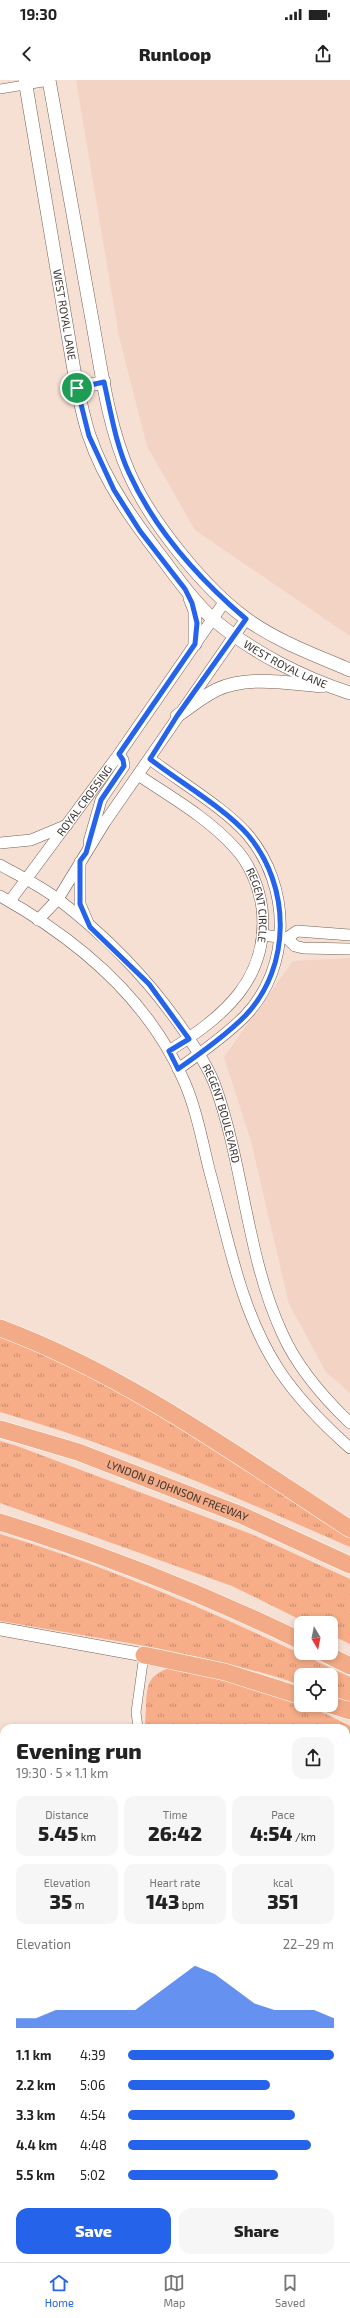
<!DOCTYPE html>
<html lang="en">
<head>
<meta charset="utf-8">
<style>
  body { margin:0; font-family:"Exo 2",sans-serif; background:#f6f6f6; color:#222; height:100vh; display:flex; flex-direction:column; font-size:15px; white-space:nowrap }
  * { box-sizing:border-box; margin:0 }
  p { font-size:13px; color:#767676 }
  .icon { flex:none; width:22px; height:22px; fill:none; stroke:currentColor; stroke-width:2; stroke-linecap:round; stroke-linejoin:round }
  .map { position:relative; flex:1; overflow:hidden }
  .details { position:absolute; left:0px; top:1644px; width:350px; height:538px; display:flex; flex-direction:column; background:#fff; border-radius:12px 12px 0 0; box-shadow:0 2px 6px #0003 }
  .details>* { flex:none }
  .needle { width:26px; rotate:170deg }
  .buttons { position:absolute; left:294px; top:1536px; display:grid; gap:8px }
  .buttons a { display:grid; place-items:center; width:44px; height:44px; border-radius:8px; background:#fff; box-shadow:0 2px 6px #0003; font-size:20px }
  .pin { position:absolute; display:grid; place-items:center; width:34px; height:34px; color:#fff; margin:-17px; border:2px solid #fff; border-radius:50%; box-shadow:0 1px 4px #0007 }
  .round { display:grid; place-items:center; flex:none; width:42px; height:42px; border-radius:12px; background:#f6f6f6 }
  .summary { display:flex; align-items:center; justify-content:space-between; height:68px; padding:0 16px }
  h1 { font-size:22px; font-weight:800; line-height:30px }
  .metrics { display:grid; grid-template-columns:repeat(3,1fr); gap:6px; height:68px; padding:4px 16px }
  .metrics div { display:grid; align-content:center; border-radius:10px; background:#f6f6f6; text-align:center }
  .metrics b { font-size:20px; font-weight:800 }
  .metrics small { font-size:11px; font-weight:400 }
  .metrics p { font-size:11px }
  .chart { height:112px; padding:8px 16px }
  .chart p { display:flex; justify-content:space-between }
  .chart svg { width:100%; height:72px; margin-top:4px; fill:#2563eb; opacity:.7 }
  .primary-button { display:flex; gap:8px; margin-top:auto; padding:8px 16px }
  .primary-button a { flex:1; height:46px; border-radius:12px; background:#2563eb; color:#fff; font-size:16px; font-weight:800; line-height:46px; text-align:center }
  .primary-button a+a { background:#f6f6f6; color:#222 }
  ul { padding:0 16px; list-style:none; font-size:13px }
  li { display:grid; grid-template-columns:64px 48px 1fr; align-items:center; height:30px }
  li i { height:10px; border-radius:5px; background:#2563eb }
  .status { display:flex; justify-content:space-between; align-items:center; height:28px; padding:0 20px; background:#fff; direction:ltr }
  .status svg { height:11px; fill:currentColor }
  header { display:flex; justify-content:space-between; align-items:center; height:52px; padding:0 16px; background:#fff; font-size:18px; font-weight:800 }
  .tab-bar { display:flex; justify-content:space-around; align-items:center; height:56px; border-top:1px solid #e0e0e0; background:#fff; font-size:11px; color:#767676 }
  .tab-bar a { display:grid; justify-items:center; gap:2px }
  .tab-bar .current { color:#2563eb }
  .map>svg:first-child { display:block }
  .built { fill:#f2d3c4 }
  .grass { fill:url(#grass-tufts) }
  .lines { fill:none; stroke-linecap:round; stroke-linejoin:round }
  .minor-casing { stroke:#756157; stroke-width:10 }
  .tertiary-casing { stroke:#756157; stroke-width:12 }
  .secondary-casing { stroke:#756157; stroke-width:14 }
  .motorway-casing { stroke:#fff; stroke-width:18 }
  .minor { stroke:#fff; stroke-width:9 }
  .tertiary { stroke:#fff; stroke-width:11 }
  .secondary { stroke:#fff; stroke-width:13 }
  .motorway { stroke:#f2ab86; stroke-width:17 }
  .route-casing { stroke:#fff; stroke-width:8 }
  .route { stroke:#2563eb; stroke-width:5 }
  .labels { text-anchor:middle; stroke-width:3; stroke-linejoin:round; paint-order:stroke }
  .street-label { font-size:11px; fill:#3b322d; stroke:#fff }
</style>
</head>
<body>
<div class="status"><b>19:30</b><svg viewBox="0 0 49 12"><path d="M0 12V9h3v3zM5 12V6h3v6zM10 12V3h3v9zM15 12V0h3v12zM26 1h20v11H26zM47 4h2v5h-2z"/></svg></div>
<header><svg class="icon" aria-label="back" viewBox="0 0 24 24"><path d="M15 5l-7 7 7 7"/></svg>Runloop<svg class="icon" aria-label="share" viewBox="0 0 24 24"><path d="M12 15V3M7 8l5-5 5 5M5 13v7h14v-7"/></svg></header>
<div class="map">
<svg width="350" height="2182" viewBox="0 0 350 2182">
  <defs>
    <pattern id="grass-tufts" width="24" height="20" patternUnits="userSpaceOnUse"><rect width="24" height="20" fill="#f6ad88"/><path d="M3 7l-1-3M5 7V3M7 7l1-3M15 17l-1-3M17 17v-4M19 17l1-3" fill="none" stroke="#c88d70"/></pattern>
  </defs>
  <rect width="100%" height="100%" fill="#f6dfd3"/>
  <!-- built -->
  <path class="built" d="M 76,0 L 350,0 L 350,556 L 195,450 L 147,366 L 119,256 Z
    M 350,878 L 350,1313 L 326,1292 L 289,1224 L 251,1061 L 224,977 L 293,881 Z
    M 4,1950 L 4,2178 L 85,2178 L 86,2182 L 0,2182 L 0,1951 Z"/>
  <!-- grass -->
  <path class="grass" d="M 0,1256 C 126,1303 237,1382 350,1454 L 350,1467 C 236,1417 120,1366 0,1332 Z
    M 0,1361 L 17,1366 L 251,1454 L 350,1499 L 350,1564 L 331,1555 L 331,1543 L 307,1543 L 232,1506 L 0,1423 Z
    M 0,1454 C 121,1490 236,1543 350,1597 L 350,1622 L 331,1616 L 331,1595 L 301,1595 L 301,1605 C 204,1572 101,1559 0,1541 Z
    M 170,1588 C 228,1600 298,1618 350,1646 L 350,2066 L 346,2058 L 346,1648 L 145,1648 C 145,1640 146,1634 146,1626 C 147,1605 148,1595 170,1588 Z"/>
  <g class="lines">
    <!-- minor casing -->
    <g class="minor-casing">
      <path id="minor" d="M 0,9 L 49,1
        M 138,1648 L 136,1632 L 144,1575
        M 0,1710 L 4,1710
        M 346,2075 L 350,2082"/>
    </g>
    <!-- tertiary casing -->
    <g class="tertiary-casing">
      <g id="tertiary">
        <path d="M 150,679 C 179,701 226,729 248,755 C 291,806 292,887 245,936 C 225,956 201,973 178,989"/>
        <path id="s1" d="M 138,695 C 171,717 208,738 235,768 C 250,784 259,807 262,828 C 270,899 224,936 169,971"/>
        <path d="M 89,762 L 101,720 L 124,686 L 123,680 L 119,674"/>
        <path d="M 0,763 L 31,760 L 67,745"/>
        <path d="M 80,782 L 80,824 L 88,843"/>
        <path id="s2" d="M 0,785 C 20,796 41,806 59,820 C 107,857 150,901 184,951 C 196,969 209,988 216,1008 C 244,1088 247,1177 282,1253 C 297,1287 324,1318 350,1343"/>
        <path d="M 0,816 C 77,859 148,918 184,1001 C 196,1028 202,1060 209,1089 C 228,1157 240,1231 279,1290 C 299,1320 324,1345 350,1368"/>
        <path id="s3" d="M 10,821 L 119,674 L 225,521"/>
        <path d="M 38,840 L 58,819 L 105,742 L 246,539"/>
        <path d="M 262,855 L 287,858 L 297,851 L 350,855"/>
        <path d="M 287,858 L 295,866 L 303,868 L 350,869"/>
      </g>
    </g>
    <!-- secondary casing -->
    <g class="secondary-casing">
      <g id="secondary">
        <path id="s4" d="M 25,0 L 77,308 C 81,324 84,340 89,355 C 105,403 135,443 165,482 C 180,502 195,523 214,540 C 252,572 303,598 350,613"/>
        <path d="M 49,0 C 63,78 77,156 91,234 C 101,287 107,343 129,393 C 150,441 203,507 245,538 C 276,561 315,575 350,590"/>
        <path d="M 77,308 L 104,302"/>
        <path d="M 190,518 L 195,531 L 195,564"/>
        <path d="M 177,636 C 190,627 202,617 216,610 C 247,595 288,603 322,606"/>
        <path d="M 0,1549 L 144,1575"/>
      </g>
    </g>
    <!-- motorway casing -->
    <g class="motorway-casing">
      <g id="motorway">
        <path d="M 0,1248 C 126,1295 238,1376 350,1449"/>
        <path id="s5" d="M 0,1349 L 78,1372 L 241,1435 L 350,1485"/>
        <path d="M 0,1442 C 103,1474 204,1514 301,1561"/>
        <path d="M 324,1573 L 350,1586"/>
        <path d="M 144,1575 L 225,1592 L 301,1616"/>
        <path d="M 331,1625 L 350,1631"/>
      </g>
    </g>
    <!-- minor -->
    <use href="#minor" class="minor"/>
    <!-- tertiary -->
    <use href="#tertiary" class="tertiary"/>
    <!-- secondary -->
    <use href="#secondary" class="secondary"/>
    <!-- motorway -->
    <use href="#motorway" class="motorway"/>
  </g>
  <g class="lines">
    <!-- route casing -->
    <g class="route-casing">
      <path id="route" d="M 104,302 C 111,333 116,365 129,393 C 155,450 199,499 246,539 L 177,636 L 150,679 C 178,701 226,729 248,755 C 291,806 292,887 245,936 C 225,956 201,973 178,989 L 169,971 L 189,959 L 149,904 L 90,847 L 80,824 L 80,781 L 86,773 L 101,720 L 124,686 L 123,680 L 119,674 L 195,564 L 197,543 L 192,523 L 185,509 L 140,451 L 114,410 L 89,356 L 77,308 Z"/>
    </g>
    <!-- route -->
    <use href="#route" class="route"/>
  </g>
  <g class="labels">
    <!-- street labels -->
    <g class="street-label">
      <text dy="4" stroke="none"><textPath href="#s4" startOffset="238">WEST ROYAL LANE</textPath></text>
      <text dy="4" stroke="none"><textPath href="#s4" startOffset="670">WEST ROYAL LANE</textPath></text>
      <text dy="4" stroke="none"><textPath href="#s3" startOffset="125">ROYAL CROSSING</textPath></text>
      <text dy="4" stroke="none"><textPath href="#s1" startOffset="185">REGENT CIRCLE</textPath></text>
      <text dy="4" stroke="none"><textPath href="#s2" startOffset="342">REGENT BOULEVARD</textPath></text>
      <text dy="4" stroke="none"><textPath href="#s5" startOffset="188">LYNDON B JOHNSON FREEWAY</textPath></text>
    </g>
  </g>
</svg>
<div class="buttons">
<a><svg class="needle" viewBox="-14 -14 28 28"><path d="M0-13l5 13h-10z" fill="#e53935"/><path d="M0 13l5-13h-10z" fill="#767676"/></svg></a>
<a><svg class="icon" aria-label="locate" viewBox="0 0 24 24"><circle cx="12" cy="12" r="6"/><path d="M12 2v4M12 18v4M2 12h4M18 12h4"/></svg></a>
</div>
<div class="pin" style="left:77px;top:308px;background:#1e9e55"><svg class="icon" aria-label="arrive" viewBox="0 0 24 24"><path d="M6 21V4h12l-3 4 3 4H6"/></svg></div>
<section class="details">
<div class="summary"><div><h1>Evening run</h1><p>19:30 · 5 × 1.1 km</p></div><a class="round"><svg class="icon" aria-label="share" viewBox="0 0 24 24"><path d="M12 15V3M7 8l5-5 5 5M5 13v7h14v-7"/></svg></a></div>
<div class="metrics">
<div><p>Distance</p><b>5.45<small> km</small></b></div>
<div><p>Time</p><b>26:42</b></div>
<div><p>Pace</p><b>4:54<small> /km</small></b></div>
</div>
<div class="metrics">
<div><p>Elevation</p><b>35<small> m</small></b></div>
<div><p>Heart rate</p><b>143<small> bpm</small></b></div>
<div><p>kcal</p><b>351</b></div>
</div>
<div class="chart"><p><span>Elevation</span>22–29 m</p>
<svg viewBox="0 0 160 44" preserveAspectRatio="none"><path d="M0 44V38L10 38L20 33L30 33L40 33L50 33L60 33L70 24L80 15L90 6L100 11L110 20L120 29L130 33L140 33L150 33L160 38V44z"/></svg>
</div>
<ul>
<li><b>1.1 km</b>4:39<i style="width:100%"></i></li>
<li><b>2.2 km</b>5:06<i style="width:69%"></i></li>
<li><b>3.3 km</b>4:54<i style="width:81%"></i></li>
<li><b>4.4 km</b>4:48<i style="width:89%"></i></li>
<li><b>5.5 km</b>5:02<i style="width:73%"></i></li>
</ul>
<div class="primary-button"><a>Save</a><a>Share</a></div>
</section>
</div>
<nav class="tab-bar">
<a class="current"><svg class="icon" aria-label="home" viewBox="0 0 24 24"><path d="M3 11l9-7 9 7M6 9v11h12V9"/></svg>Home</a>
<a><svg class="icon" aria-label="map" viewBox="0 0 24 24"><path d="M3 6l6-2 6 2 6-2v14l-6 2-6-2-6 2zM9 4v14M15 6v14"/></svg>Map</a>
<a><svg class="icon" aria-label="saved" viewBox="0 0 24 24"><path d="M7 4h10v16l-5-4-5 4z"/></svg>Saved</a>
</nav>
</body>
</html>
